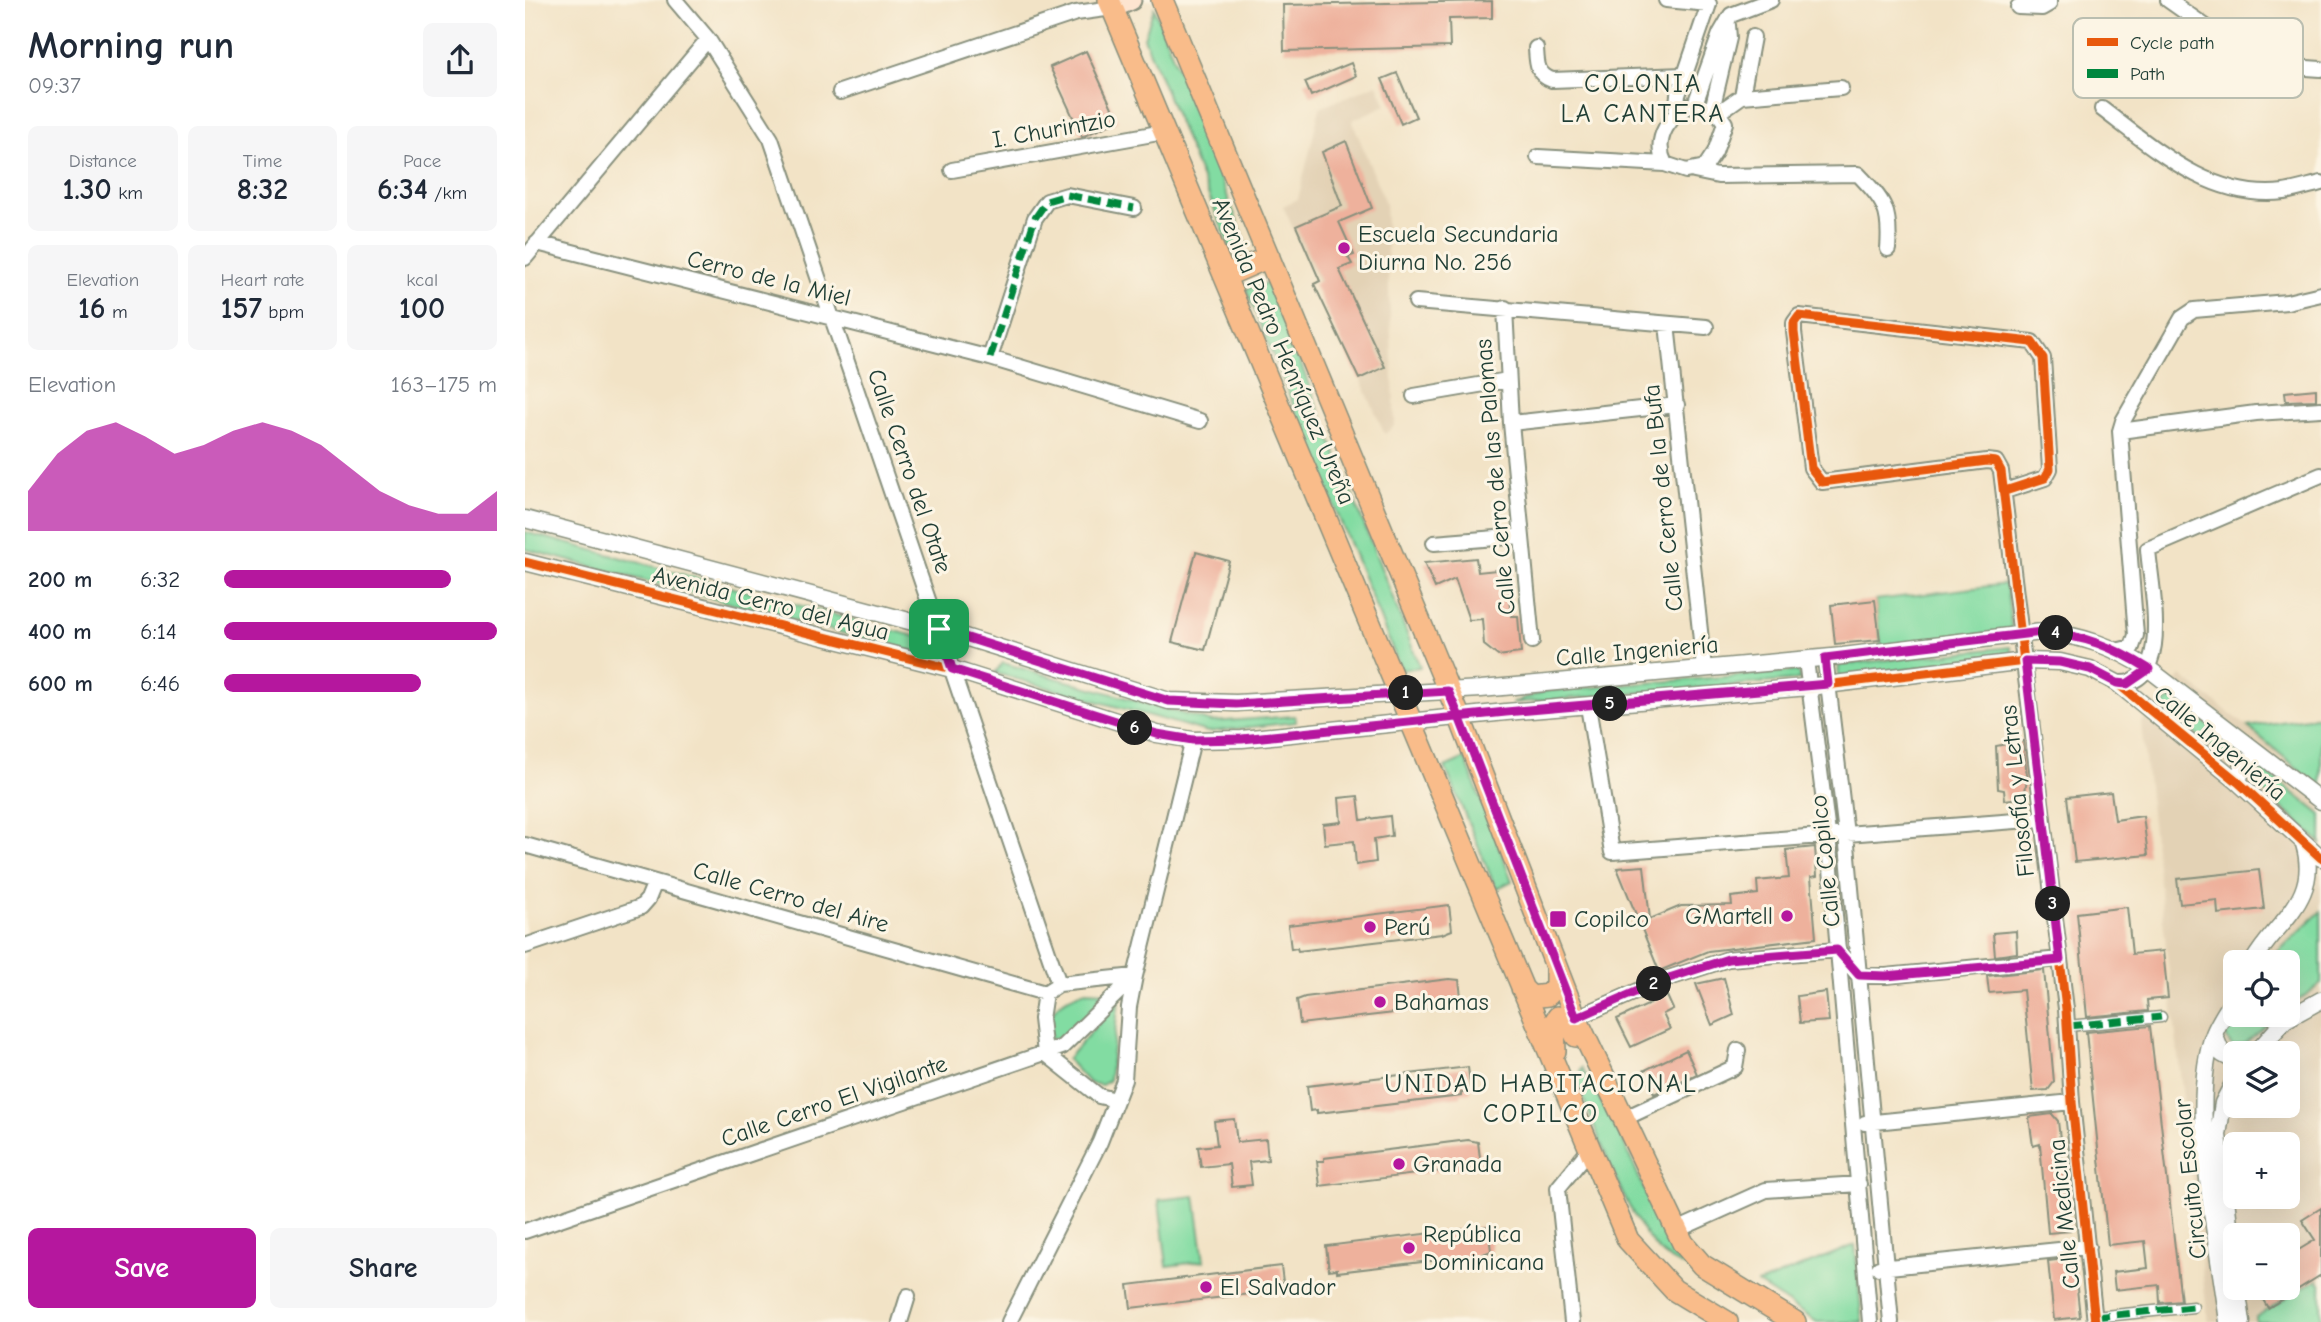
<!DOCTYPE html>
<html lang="en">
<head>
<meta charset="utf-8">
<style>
  body { margin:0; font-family:"Comic Neue",sans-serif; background:#f6f6f7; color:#1f2937; height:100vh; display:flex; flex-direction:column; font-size:26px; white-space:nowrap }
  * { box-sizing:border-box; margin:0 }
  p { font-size:23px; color:#747a83 }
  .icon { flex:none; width:38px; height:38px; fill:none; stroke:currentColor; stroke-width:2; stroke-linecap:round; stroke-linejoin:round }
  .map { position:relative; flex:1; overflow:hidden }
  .details { display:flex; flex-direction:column; background:#fff; width:525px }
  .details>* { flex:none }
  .controls { position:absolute; left:1698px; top:950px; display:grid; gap:14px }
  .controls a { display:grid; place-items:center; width:77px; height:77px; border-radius:10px; background:#fff; box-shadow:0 7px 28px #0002; font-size:35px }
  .pin { position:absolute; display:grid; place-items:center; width:60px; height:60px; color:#fff; margin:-30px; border-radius:14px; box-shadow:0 4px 10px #0006 }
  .km { position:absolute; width:35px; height:35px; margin:-18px; border-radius:50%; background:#222; color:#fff; font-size:19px; line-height:35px; text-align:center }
  .round { display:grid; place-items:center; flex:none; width:74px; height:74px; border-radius:10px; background:#f6f6f7 }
  .overview { display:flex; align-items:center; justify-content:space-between; height:119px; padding:0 28px }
  h1 { font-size:38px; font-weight:800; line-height:52px }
  .metrics { display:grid; grid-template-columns:repeat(3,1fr); gap:10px; height:119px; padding:7px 28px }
  .metrics div { display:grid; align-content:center; border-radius:10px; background:#f6f6f7; text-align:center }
  .metrics b { font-size:30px; font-weight:800 }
  .metrics small { font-size:19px; font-weight:400 }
  .metrics p { font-size:19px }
  .chart { height:196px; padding:14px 28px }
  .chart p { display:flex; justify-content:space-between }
  .chart svg { width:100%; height:126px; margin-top:7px; fill:#b5179e; opacity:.7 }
  .cta { display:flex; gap:14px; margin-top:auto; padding:14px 28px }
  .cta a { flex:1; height:80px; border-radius:10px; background:#b5179e; color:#fff; font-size:28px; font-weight:800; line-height:80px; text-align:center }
  .cta a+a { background:#f6f6f7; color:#1f2937 }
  ul { padding:0 28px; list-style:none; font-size:23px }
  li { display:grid; grid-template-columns:112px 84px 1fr; align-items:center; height:52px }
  li i { height:18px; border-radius:9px; background:#b5179e }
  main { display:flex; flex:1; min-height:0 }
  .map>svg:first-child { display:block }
  .built { fill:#e3d2b5; fill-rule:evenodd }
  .green { fill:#82dca2; stroke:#508c6b; stroke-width:2 }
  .building { fill:#eeb19c }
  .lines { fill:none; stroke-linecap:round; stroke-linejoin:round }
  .pedestrian-casing { stroke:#88907d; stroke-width:13 }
  .minor-casing { stroke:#88907d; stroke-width:18 }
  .tertiary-casing { stroke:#88907d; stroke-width:19 }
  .secondary-casing { stroke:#88907d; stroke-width:23 }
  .primary-casing { stroke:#88907d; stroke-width:24 }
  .pedestrian { stroke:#fff; stroke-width:10 }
  .minor { stroke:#fff; stroke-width:14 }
  .tertiary { stroke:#fff; stroke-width:16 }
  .secondary { stroke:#fde4d0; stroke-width:19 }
  .primary { stroke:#f9bc8a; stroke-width:21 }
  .quiet { stroke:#00873e; stroke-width:7; stroke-dasharray:14 7; stroke-linecap:butt }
  .cycleway-casing { stroke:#fcf5e5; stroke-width:13 }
  .cycleway { stroke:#e8590c; stroke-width:9 }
  .route-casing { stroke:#fff; stroke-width:14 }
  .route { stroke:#b5179e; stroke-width:9 }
  .poi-dot { fill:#b5179e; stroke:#fcf5e5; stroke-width:2.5 }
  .labels { text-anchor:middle; stroke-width:6; stroke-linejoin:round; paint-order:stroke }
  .street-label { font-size:24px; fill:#1f3d34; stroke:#fcf5e5 }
  .poi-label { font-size:24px; fill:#1f3d34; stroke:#fcf5e5; text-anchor:start }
  .neighbourhood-label { font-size:26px; letter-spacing:2px; fill:#1f3d34; stroke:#fcf5e5 }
  .key { fill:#fcf5e5; stroke:#babeb0; stroke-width:2 }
  .key-label { font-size:19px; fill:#1f3d34 }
</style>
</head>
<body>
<main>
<section class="details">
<div class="overview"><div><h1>Morning run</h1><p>09:37</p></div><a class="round"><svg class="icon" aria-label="share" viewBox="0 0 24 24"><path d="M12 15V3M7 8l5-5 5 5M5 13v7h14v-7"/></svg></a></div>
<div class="metrics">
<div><p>Distance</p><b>1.30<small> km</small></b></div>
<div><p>Time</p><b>8:32</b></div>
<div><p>Pace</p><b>6:34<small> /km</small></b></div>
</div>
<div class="metrics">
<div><p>Elevation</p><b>16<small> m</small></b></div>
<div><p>Heart rate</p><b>157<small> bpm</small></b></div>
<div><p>kcal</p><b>100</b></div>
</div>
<div class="chart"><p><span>Elevation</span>163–175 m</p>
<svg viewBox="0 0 160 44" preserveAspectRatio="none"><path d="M0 44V30L10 17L20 9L30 6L40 11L50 17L60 14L70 9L80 6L90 9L100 14L110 22L120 30L130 35L140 38L150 38L160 30V44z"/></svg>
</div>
<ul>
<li><b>200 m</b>6:32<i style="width:83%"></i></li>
<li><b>400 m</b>6:14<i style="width:100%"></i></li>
<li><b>600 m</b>6:46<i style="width:72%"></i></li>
</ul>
<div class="cta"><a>Save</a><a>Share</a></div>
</section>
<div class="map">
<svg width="1796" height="1322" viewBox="0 0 1796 1322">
  <rect width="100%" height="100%" fill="#fcf5e5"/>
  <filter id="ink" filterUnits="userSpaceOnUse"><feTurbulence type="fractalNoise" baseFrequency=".0143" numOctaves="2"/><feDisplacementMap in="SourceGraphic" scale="14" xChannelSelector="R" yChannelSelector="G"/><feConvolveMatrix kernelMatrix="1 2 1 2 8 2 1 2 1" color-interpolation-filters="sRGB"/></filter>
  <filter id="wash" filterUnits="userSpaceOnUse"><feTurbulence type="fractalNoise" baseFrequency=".00686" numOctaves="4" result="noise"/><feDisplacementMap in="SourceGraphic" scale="28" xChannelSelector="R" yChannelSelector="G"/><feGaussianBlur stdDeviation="1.57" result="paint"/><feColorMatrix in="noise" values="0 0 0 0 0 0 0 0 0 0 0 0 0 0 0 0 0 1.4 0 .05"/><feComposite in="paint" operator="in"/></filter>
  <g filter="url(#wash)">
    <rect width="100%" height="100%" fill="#f2e3c6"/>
    <!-- built -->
    <path class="built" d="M 852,84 L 861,105 L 827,120 L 860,203 L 870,425 L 860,434 L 758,206 L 773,199 L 795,108 Z
      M 1656,676 L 1723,727 L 1796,716 L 1796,1322 L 1683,1322 L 1616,723 ZM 1710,962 L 1762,962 L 1762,1015 L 1710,1015 ZM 1710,1054 L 1762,1054 L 1762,1106 L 1710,1106 ZM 1710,1144 L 1762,1144 L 1762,1197 L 1710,1197 ZM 1710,1236 L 1762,1236 L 1762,1288 L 1710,1288 Z"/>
    <!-- green -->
    <path class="green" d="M 629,8 L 721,244 L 705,247 L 619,38 Z
      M 744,283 L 895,667 L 876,670 L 721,289 Z
      M 0,532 L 393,637 L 397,654 L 0,549 Z
      M 1481,584 L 1487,631 L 1356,647 L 1350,600 Z
      M 1486,647 L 1487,658 L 1313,677 L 1314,665 Z
      M 478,663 L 687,722 L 770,716 L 771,722 L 683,732 L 470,673 Z
      M 1273,671 L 1275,680 L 987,703 L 1021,691 Z
      M 1647,698 L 1714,748 L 1705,761 L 1636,707 Z
      M 1796,716 L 1796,788 L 1723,727 Z
      M 940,758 L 987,881 L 971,889 L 920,767 Z
      M 1735,766 L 1796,815 L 1796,843 L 1720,774 Z
      M 1796,911 L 1796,984 L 1762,1008 L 1762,962 L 1742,962 Z
      M 560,991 L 580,992 L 567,1014 L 535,1040 L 525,1038 C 519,1010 535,1000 560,991 Z
      M 594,1000 L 584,1080 L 577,1085 L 564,1083 L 542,1059 Z
      M 1710,1011 L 1710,1015 L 1754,1015 L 1720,1044 L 1707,1047 L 1700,1035 Z
      M 1057,1068 L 1099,1143 L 1140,1237 L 1163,1268 C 1155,1264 1145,1260 1139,1255 C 1103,1226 1070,1125 1051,1080 Z
      M 670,1196 L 679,1261 L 642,1266 L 634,1200 Z
      M 1330,1245 L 1337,1322 L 1292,1322 L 1233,1284 Z
      M 1792,1279 L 1796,1285 L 1796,1322 L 1731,1322 L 1731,1317 Z"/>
    <g id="blocks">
      <!-- building -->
      <path class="building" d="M 967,1 L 967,18 L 924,19 L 925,47 L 759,51 L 758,5 Z
        M 561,51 L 593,121 L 557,137 L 525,67 Z
        M 826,63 L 831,76 L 786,96 L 780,82 Z
        M 872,73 L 891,117 L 876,124 L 857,79 Z
        M 821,141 L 847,208 L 814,222 L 829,255 L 823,257 L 827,264 L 814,269 L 860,367 L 834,379 L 789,284 L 795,281 L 771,226 L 817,206 L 797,152 Z
        M 1791,389 L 1791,400 L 1761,401 L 1760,392 Z
        M 671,552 L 704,561 L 680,650 L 647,642 Z
        M 951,558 L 953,572 L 981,569 L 986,616 L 993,616 L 996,653 L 973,656 L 959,645 L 957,619 L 944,620 L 930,579 L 910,588 L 899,563 Z
        M 1350,600 L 1355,640 L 1310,644 L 1306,605 Z
        M 1498,741 L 1502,776 L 1500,793 L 1493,793 L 1494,798 L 1480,800 L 1479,790 L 1473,789 L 1471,746 Z
        M 1586,792 L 1590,820 L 1618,816 L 1623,855 L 1550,862 L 1542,797 Z
        M 833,796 L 836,820 L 865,816 L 867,836 L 849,839 L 851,862 L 831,865 L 829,841 L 800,844 L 798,824 L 816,822 L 814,798 Z
        M 1290,847 L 1292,876 L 1286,877 L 1291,938 L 1183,951 L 1134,971 L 1092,868 L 1119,866 L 1125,919 L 1156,906 L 1207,905 L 1206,897 L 1233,894 L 1232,881 L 1264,878 L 1261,850 Z
        M 1734,870 L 1739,909 L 1693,914 L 1692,900 L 1655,904 L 1652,879 Z
        M 924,905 L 927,930 L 917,934 L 773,951 L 772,948 L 766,949 L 763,925 Z
        M 1602,907 L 1607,954 L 1638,951 L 1643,998 L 1622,1000 L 1623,1011 L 1562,1017 L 1552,913 Z
        M 1491,931 L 1492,953 L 1470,956 L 1468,933 Z
        M 1519,970 L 1529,1082 L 1523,1090 L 1508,1091 L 1498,990 L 1464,993 L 1462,976 Z
        M 1199,978 L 1209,1015 L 1187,1025 L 1171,984 Z
        M 924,979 L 934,980 L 937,1005 L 775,1024 L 772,1000 L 780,997 Z
        M 1301,992 L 1304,1021 L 1275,1023 L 1272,996 Z
        M 1142,996 L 1148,1009 L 1138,1014 L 1145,1029 L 1106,1047 L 1092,1019 Z
        M 1625,1026 L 1656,1301 L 1635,1303 L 1634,1285 L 1590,1290 L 1588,1272 L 1623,1268 L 1620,1241 L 1583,1245 L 1561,1032 Z
        M 1161,1050 L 1172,1074 L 1129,1094 L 1118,1071 Z
        M 943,1067 L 946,1092 L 936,1093 L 936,1096 L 792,1113 L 792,1110 L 785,1111 L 782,1086 Z
        M 1527,1114 L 1533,1121 L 1545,1231 L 1523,1233 L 1515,1144 L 1508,1146 L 1504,1117 Z
        M 709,1119 L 712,1142 L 741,1139 L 743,1160 L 724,1162 L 727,1185 L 707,1187 L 704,1164 L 676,1167 L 673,1147 L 692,1145 L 689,1121 Z
        M 943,1140 L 953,1142 L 956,1166 L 795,1186 L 792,1161 L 799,1161 L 799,1158 Z
        M 1796,1208 L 1796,1275 L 1743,1308 L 1731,1288 L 1762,1288 L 1762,1257 L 1790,1240 L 1777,1220 Z
        M 963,1226 L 966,1251 L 956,1255 L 812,1272 L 812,1269 L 804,1270 L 801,1246 Z
        M 1541,1259 L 1550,1270 L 1555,1317 L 1529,1320 L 1523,1261 Z
        M 756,1266 L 759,1290 L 606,1308 L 603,1285 Z"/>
    </g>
  </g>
  <g filter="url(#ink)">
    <use href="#blocks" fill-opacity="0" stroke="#88907d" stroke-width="2"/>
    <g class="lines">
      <!-- pedestrian casing -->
      <g class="pedestrian-casing">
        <path id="pedestrian" d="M 1543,1026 L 1636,1017
          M 1570,1317 L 1668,1307"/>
      </g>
      <!-- minor casing -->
      <g class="minor-casing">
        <path id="minor" d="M 150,0 L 183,39 L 246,139 L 534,984
          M 1141,0 L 1184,4 L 1153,95 L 1151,112
          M 1643,0 L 1717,52 L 1767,67 L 1796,69
          M 1493,7 L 1517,8 L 1524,4 L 1524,0
          M 1011,48 C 1012,63 1011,74 1027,80 L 1159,75
          M 315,92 L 551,13 L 588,8
          M 1217,96 L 1316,88
          M 1170,104 L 1193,113 L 1200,123 L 1190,152 L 1180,167 L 1161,171 L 1140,164 C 1127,139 1145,112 1170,104 Z
          M 1170,104 L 1195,34 L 1206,15 L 1246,0
          M 1577,109 C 1630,149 1687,201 1759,192 C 1771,190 1784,186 1796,183
          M 1187,110 L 1204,38 L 1203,25
          M 1193,113 L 1217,96 L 1228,37
          M 1013,157 L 1140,164
          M 427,170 L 639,132
          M 1169,171 L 1193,176 L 1333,174 C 1360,202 1366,210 1363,249
          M 12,243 L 465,358 L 675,421
          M 0,258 L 183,39
          M 891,302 L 1181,327
          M 980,308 L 986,423 L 1007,641
          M 1142,324 L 1179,668
          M 465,358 L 510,218 L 522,201 L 542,195 L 609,208
          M 889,396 L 983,380
          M 986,423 L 1152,405
          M 1595,431 L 1731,413 L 1796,409
          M 1480,491 L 1520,478 L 1525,469 L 1518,358 L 1507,342 L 1274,316 L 1269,323 L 1269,332 L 1286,468 L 1297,482 L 1462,461 L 1471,462 L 1476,471 L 1541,1009 L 1547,1102 L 1570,1322
          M 909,543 L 996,536
          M 1595,650 L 1607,647 L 1611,635 L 1595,431 L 1598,421 L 1657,318 L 1669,310 L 1762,302 L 1796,294
          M 1300,658 L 1321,834 L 1366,1322
          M 1281,660 L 1303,834 L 1345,1322
          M 1592,683 C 1650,687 1625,584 1623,549 L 1796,475
          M 1063,706 L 1087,852 L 1517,819
          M 0,845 L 520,993
          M 0,946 L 116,907 L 123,899 L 130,882
          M 1051,1018 L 1138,980 L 1203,959 L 1312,950 L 1334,976 L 1361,976 L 1535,959
          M 591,1100 L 574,1096 L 520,1053 L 516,1019 L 520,993 L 534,984 L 610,976
          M 1098,1119 L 1210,1067 L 1213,1050
          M 1340,1123 L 1547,1102
          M 1152,1230 L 1241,1190 L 1334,1184
          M 0,1231 L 537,1047 L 610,976
          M 1354,1268 L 1563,1247
          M 375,1322 L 383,1296
          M 484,1322 L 575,1142 L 599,1080 L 604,1007 L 610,976 L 668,740
          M 1047,1322 L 1033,1188 L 1064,1150"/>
      </g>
      <!-- tertiary casing -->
      <g class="tertiary-casing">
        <path id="tertiary" d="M 0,519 L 414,629 L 644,701 L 711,703 L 956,689 L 1318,656 L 1517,632 C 1558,635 1589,647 1624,669 L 1796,801
          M 0,562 L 427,669 L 632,734 L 668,740 L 717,739 L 981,712 L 1284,687 L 1500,661 L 1535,662 L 1565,669 L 1592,683 L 1713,782 L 1796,858
          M 1713,782 L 1718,764 L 1736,757
          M 1728,962 C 1751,921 1796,900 1779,844
          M 1689,1034 L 1697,1054 L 1710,1061
          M 1730,1054 L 1760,1020 L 1796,1000
          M 1710,1080 L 1698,1103 L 1693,1135 L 1710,1272
          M 1712,1288 L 1717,1322
          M 1703,1322 C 1694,1248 1662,1102 1689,1034 C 1694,1021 1703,1009 1710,997"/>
      </g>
      <!-- secondary casing -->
      <g class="secondary-casing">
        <path id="secondary" d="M 588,8 L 606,0"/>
      </g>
      <!-- primary casing -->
      <g class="primary-casing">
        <path id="primary" d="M 584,0 L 1103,1240 L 1149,1290 L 1202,1322
          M 637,0 L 935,718 L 1051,1018 L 1158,1243 L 1177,1265 L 1270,1322
          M 700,276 L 744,257
          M 997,988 L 1006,997 L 1023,995 L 1031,986 L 1031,968
          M 1030,1051 L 1029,1023 L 1033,1017 L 1043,1019 L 1051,1036"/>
      </g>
      <!-- pedestrian -->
      <use href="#pedestrian" class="pedestrian"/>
      <!-- minor -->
      <use href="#minor" class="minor"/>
      <!-- tertiary -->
      <use href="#tertiary" class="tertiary"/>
      <!-- secondary -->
      <use href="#secondary" class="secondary"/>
      <!-- primary -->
      <use href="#primary" class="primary"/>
      <!-- quiet -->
      <path class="quiet" d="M 465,358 L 510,218 L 522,201 L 542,195 L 609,208
        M 1543,1026 L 1636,1017
        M 1570,1317 L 1668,1307"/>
      <!-- cycleway casing -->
      <g class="cycleway-casing">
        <path id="cycleway" d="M 1480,491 L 1520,478 L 1525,469 L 1518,358 L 1507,342 L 1274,316 L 1269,323 L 1269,332 L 1286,468 L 1297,482 L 1462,461 L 1471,462 L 1476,471 L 1541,1009 L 1547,1102 L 1570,1322
          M 0,562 L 427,669 L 632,734 L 668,740 L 717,739 L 981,712 L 1284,687 L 1500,661 L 1535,662 L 1565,669 L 1592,683 L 1713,782 L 1796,858"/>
      </g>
      <!-- cycleway -->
      <use href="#cycleway" class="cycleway"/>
    </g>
  </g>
  <g class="lines" filter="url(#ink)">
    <!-- route casing -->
    <g class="route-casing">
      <path id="route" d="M 414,629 L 644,701 L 711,704 L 923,691 L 935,719 L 1051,1018 L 1138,980 L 1203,959 L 1312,950 L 1334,975 L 1361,976 L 1535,960 L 1500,661 L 1535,662 L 1565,669 L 1592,683 L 1602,684 L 1624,669 C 1589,647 1558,635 1517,632 L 1300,658 L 1303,684 L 981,712 L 717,739 L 668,740 L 632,734 L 427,669 L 414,629"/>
    </g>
    <!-- route -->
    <use href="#route" class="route"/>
  </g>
  <!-- markers -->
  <g class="poi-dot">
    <circle cx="819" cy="248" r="7"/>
    <circle cx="1262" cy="916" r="7"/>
    <rect x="1024" y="910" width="18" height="18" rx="3.5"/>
    <circle cx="845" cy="927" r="7"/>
    <circle cx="855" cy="1002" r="7"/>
    <circle cx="874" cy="1164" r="7"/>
    <circle cx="884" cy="1248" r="7"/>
    <circle cx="681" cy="1287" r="7"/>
  </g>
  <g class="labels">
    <!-- street labels -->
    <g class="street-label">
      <text transform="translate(529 129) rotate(-10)" y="8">I. Churintzio</text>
      <text transform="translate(244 278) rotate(14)" y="8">Cerro de la Miel</text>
      <text transform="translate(759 351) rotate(67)" y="8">Avenida Pedro Henríquez Ureña</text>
      <text transform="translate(385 471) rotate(71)" y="8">Calle Cerro del Otate</text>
      <text transform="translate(970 477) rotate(-95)" y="8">Calle Cerro de las Palomas</text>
      <text transform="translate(1138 498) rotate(-96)" y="8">Calle Cerro de la Bufa</text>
      <text transform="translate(246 603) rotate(14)" y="8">Avenida Cerro del Agua</text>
      <text transform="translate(1112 651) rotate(-5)" y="8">Calle Ingeniería</text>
      <text transform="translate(1695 743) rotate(40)" y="8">Calle Ingeniería</text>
      <text transform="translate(1492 791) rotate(-96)" y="8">Filosofía y Letras</text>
      <text transform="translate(1300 861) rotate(-96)" y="8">Calle Copilco</text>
      <text transform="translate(266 897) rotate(16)" y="8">Calle Cerro del Aire</text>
      <text transform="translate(309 1101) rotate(-19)" y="8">Calle Cerro El Vigilante</text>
      <text transform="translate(1665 1179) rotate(-96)" y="8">Circuito Escolar</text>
      <text transform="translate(1539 1214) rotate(-96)" y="8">Calle Medicina</text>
    </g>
    <!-- poi labels -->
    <g class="poi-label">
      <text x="833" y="242">Escuela Secundaria<tspan x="833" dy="28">Diurna No. 256</tspan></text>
      <text x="1248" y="924" text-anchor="end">GMartell</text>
      <text x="1049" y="927">Copilco</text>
      <text x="859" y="935">Perú</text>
      <text x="869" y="1010">Bahamas</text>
      <text x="888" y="1172">Granada</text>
      <text x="898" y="1242">República<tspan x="898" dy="28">Dominicana</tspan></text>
      <text x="695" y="1295">El Salvador</text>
    </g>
    <!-- neighbourhood labels -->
    <g class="neighbourhood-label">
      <text x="1118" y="92">COLONIA<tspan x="1118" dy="30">LA CANTERA</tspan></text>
      <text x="1016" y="1092">UNIDAD HABITACIONAL<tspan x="1016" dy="30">COPILCO</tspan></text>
    </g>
  </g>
  <!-- legend -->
  <rect x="1548" y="18" width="230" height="80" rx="10" class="key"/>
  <rect x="1562" y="38" width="31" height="8" fill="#e8590c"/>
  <rect x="1562" y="69" width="31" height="9" fill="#00873e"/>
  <g class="key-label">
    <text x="1605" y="49">Cycle path</text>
    <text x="1605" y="80">Path</text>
  </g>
</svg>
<div class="controls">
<a><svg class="icon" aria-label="locate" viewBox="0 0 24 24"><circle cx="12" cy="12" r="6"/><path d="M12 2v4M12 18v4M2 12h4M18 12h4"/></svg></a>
<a><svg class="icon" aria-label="layers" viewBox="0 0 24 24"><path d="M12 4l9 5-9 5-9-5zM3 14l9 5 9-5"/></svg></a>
<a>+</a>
<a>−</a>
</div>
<div class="pin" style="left:414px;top:629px;background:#1e9e55"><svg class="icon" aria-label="arrive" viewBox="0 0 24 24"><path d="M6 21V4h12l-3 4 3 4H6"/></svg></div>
<b class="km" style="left:881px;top:693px">1</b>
<b class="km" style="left:1129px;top:984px">2</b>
<b class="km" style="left:1528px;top:904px">3</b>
<b class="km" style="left:1531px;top:633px">4</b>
<b class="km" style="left:1085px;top:704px">5</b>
<b class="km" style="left:610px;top:728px">6</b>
</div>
</main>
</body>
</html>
